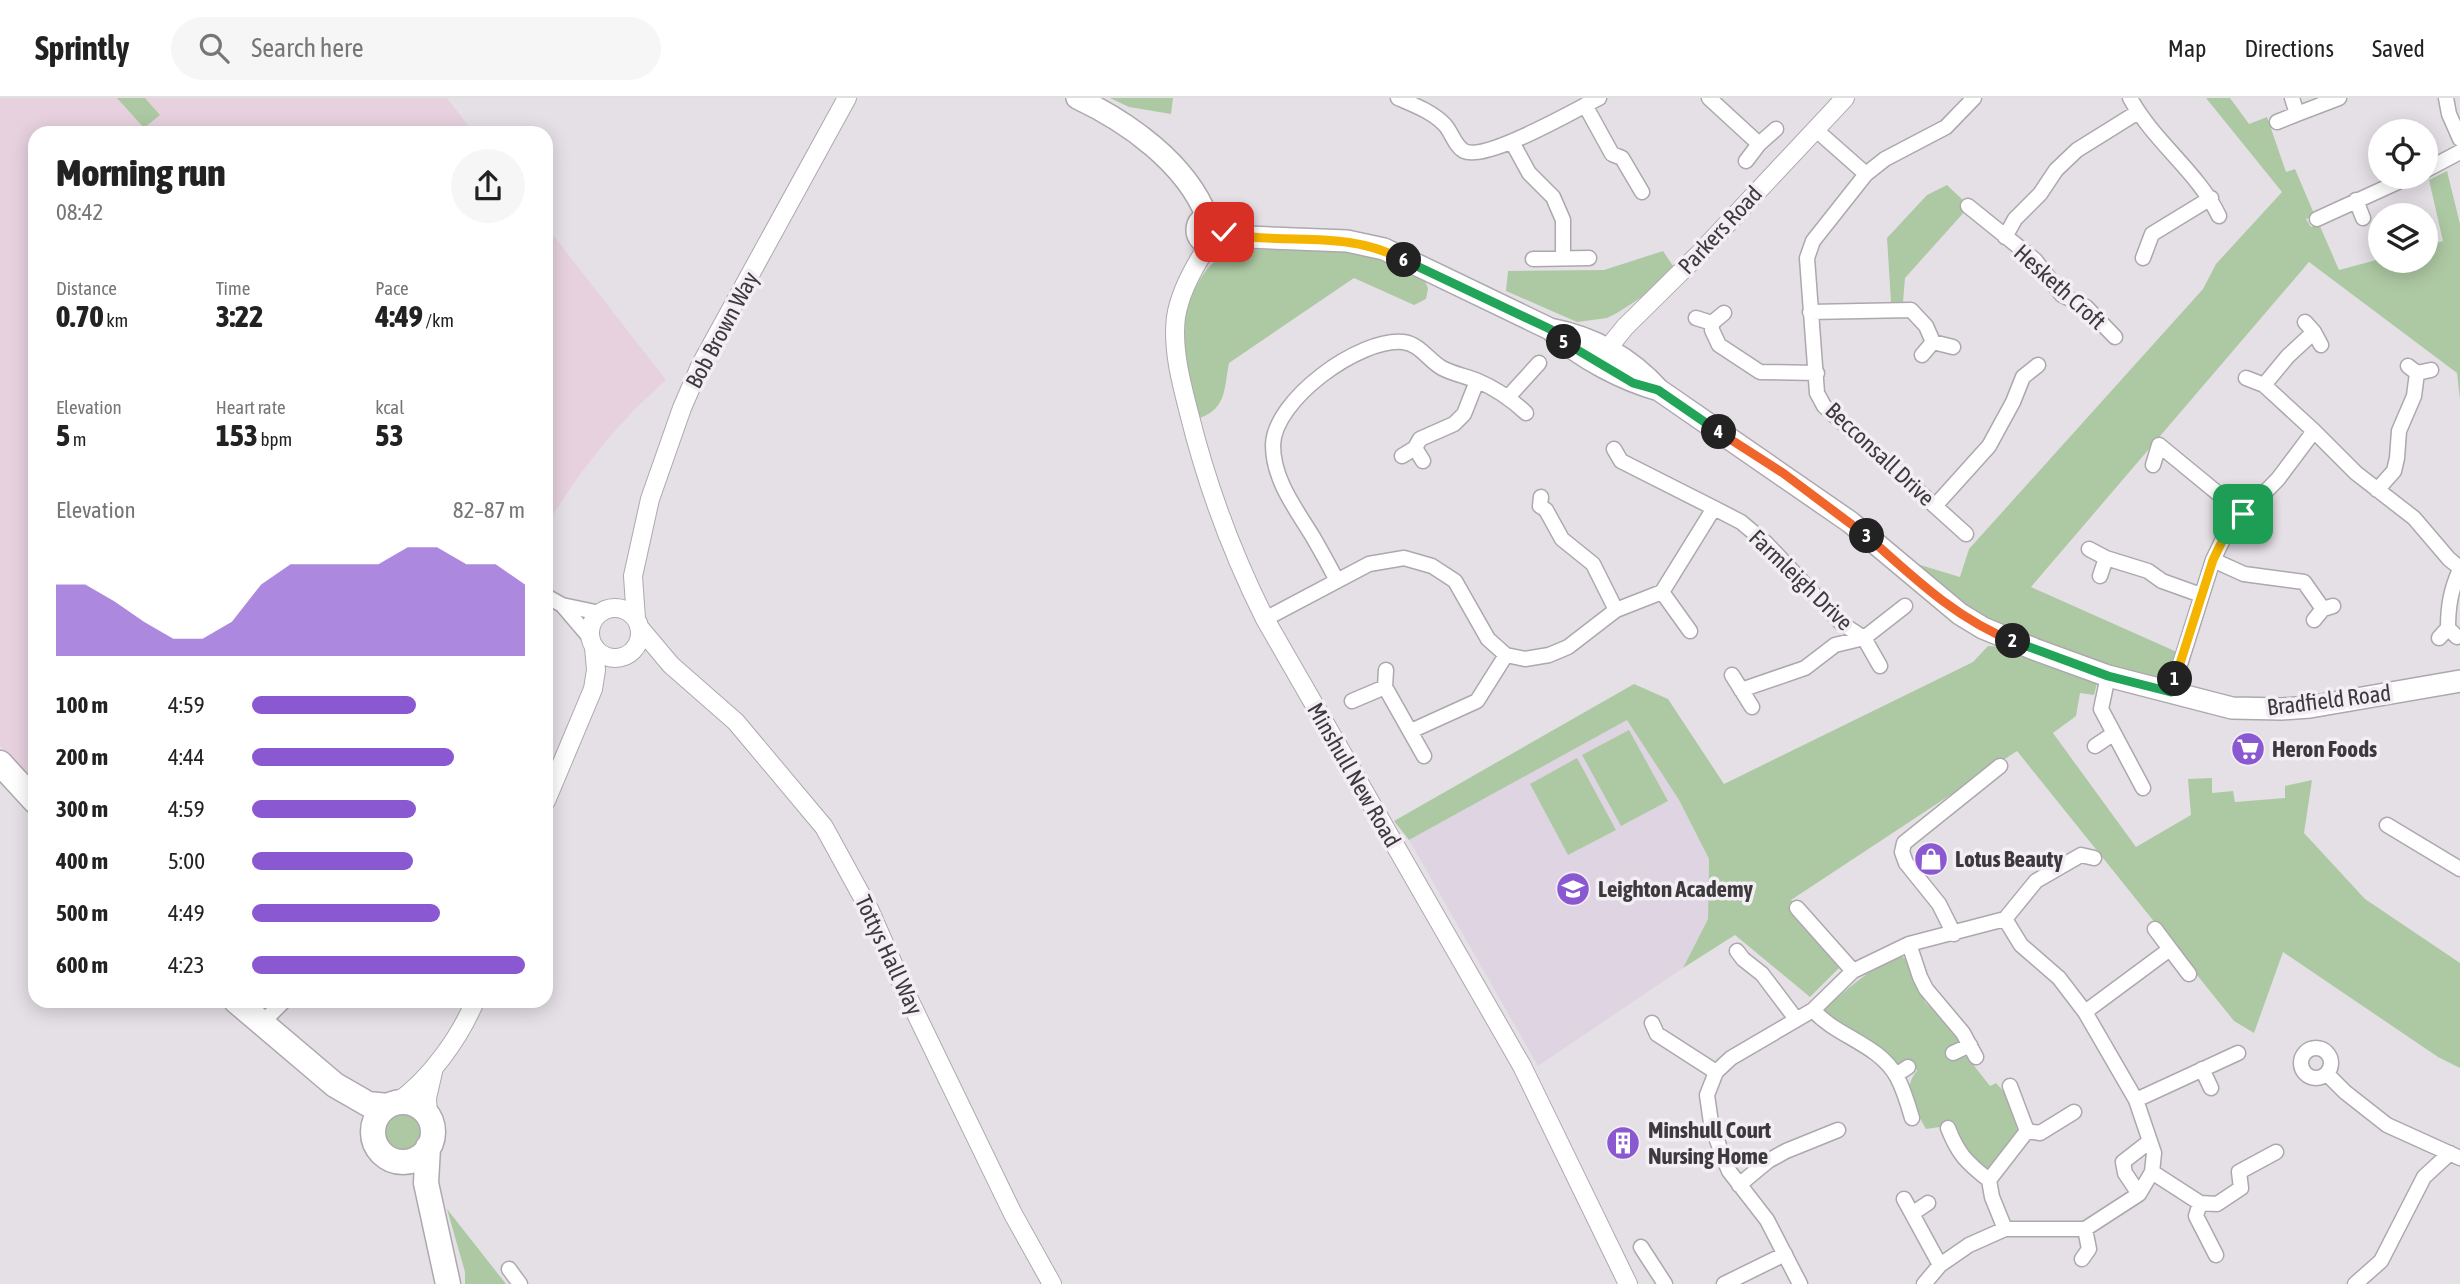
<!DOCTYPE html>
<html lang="en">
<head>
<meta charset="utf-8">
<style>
  body { margin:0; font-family:"Asap Condensed",sans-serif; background:#f6f6f6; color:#222; height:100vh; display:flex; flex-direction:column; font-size:26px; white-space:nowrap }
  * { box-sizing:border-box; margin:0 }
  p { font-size:23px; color:#767676 }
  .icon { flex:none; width:38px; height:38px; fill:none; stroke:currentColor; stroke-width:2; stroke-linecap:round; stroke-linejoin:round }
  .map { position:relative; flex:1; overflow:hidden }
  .drawer { position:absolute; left:28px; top:28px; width:525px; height:882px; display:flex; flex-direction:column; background:#fff; border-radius:21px; box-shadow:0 4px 18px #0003 }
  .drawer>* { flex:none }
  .controls { position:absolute; left:2368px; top:21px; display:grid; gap:14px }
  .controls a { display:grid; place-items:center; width:70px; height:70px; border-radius:50%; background:#fff; box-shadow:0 4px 18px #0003; font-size:35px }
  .pin { position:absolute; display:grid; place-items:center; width:60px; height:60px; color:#fff; margin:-30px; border-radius:14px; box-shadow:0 4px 10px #0006 }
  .km { position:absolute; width:35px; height:35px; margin:-18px; border-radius:50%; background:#222; color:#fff; font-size:19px; line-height:35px; text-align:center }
  .round { display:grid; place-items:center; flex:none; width:74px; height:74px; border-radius:37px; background:#f6f6f6 }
  .head { display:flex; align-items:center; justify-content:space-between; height:119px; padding:0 28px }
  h1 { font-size:38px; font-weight:800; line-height:52px }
  .stats { display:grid; grid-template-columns:repeat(3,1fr); gap:10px; height:119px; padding:7px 28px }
  .stats div { display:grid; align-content:center }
  .stats b { font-size:30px; font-weight:800 }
  .stats small { font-size:19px; font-weight:400 }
  .stats p { font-size:19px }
  .chart { height:196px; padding:14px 28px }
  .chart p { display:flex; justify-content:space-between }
  .chart svg { width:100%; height:126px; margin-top:7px; fill:#8a58d1; opacity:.7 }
  ul { padding:0 28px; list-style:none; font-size:23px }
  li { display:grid; grid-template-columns:112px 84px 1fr; align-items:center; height:52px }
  li i { height:18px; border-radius:9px; background:#8a58d1 }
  header { display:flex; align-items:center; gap:42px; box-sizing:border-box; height:98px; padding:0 35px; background:#fff; border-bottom:2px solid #e0e0e0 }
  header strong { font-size:33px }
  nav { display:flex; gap:38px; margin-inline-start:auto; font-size:24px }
  .search { width:490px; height:63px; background:#f6f6f6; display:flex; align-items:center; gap:18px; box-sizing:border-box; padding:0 24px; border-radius:38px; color:#767676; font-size:26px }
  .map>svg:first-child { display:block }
  .built { fill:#dfd5e2 }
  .medical { fill:#e7d1df }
  .green { fill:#adc9a3 }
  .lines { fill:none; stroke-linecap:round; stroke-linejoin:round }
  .minor-casing { stroke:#ada8ae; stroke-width:17 }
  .tertiary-casing { stroke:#ada8ae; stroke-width:20 }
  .secondary-casing { stroke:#ada8ae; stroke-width:24 }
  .trunk-casing { stroke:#ada8ae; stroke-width:27 }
  .minor { stroke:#fff; stroke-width:14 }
  .tertiary { stroke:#fff; stroke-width:18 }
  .secondary { stroke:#fff; stroke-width:21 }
  .trunk { stroke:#fff; stroke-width:24 }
  .split-1-casing { stroke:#fff; stroke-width:14 }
  .split-2-casing { stroke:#fff; stroke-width:14 }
  .split-3-casing { stroke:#fff; stroke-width:14 }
  .split-4-casing { stroke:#fff; stroke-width:14 }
  .split-5-casing { stroke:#fff; stroke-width:14 }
  .split-6-casing { stroke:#fff; stroke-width:14 }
  .split-7-casing { stroke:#fff; stroke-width:14 }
  .split-1 { stroke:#f5b400; stroke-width:9 }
  .split-2 { stroke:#22a559; stroke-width:9 }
  .split-3 { stroke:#f0652b; stroke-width:9 }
  .split-4 { stroke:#f0652b; stroke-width:9 }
  .split-5 { stroke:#22a559; stroke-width:9 }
  .split-6 { stroke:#22a559; stroke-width:9 }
  .split-7 { stroke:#f5b400; stroke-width:9 }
  .labels { text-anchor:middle; stroke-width:7; stroke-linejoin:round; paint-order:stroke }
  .street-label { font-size:23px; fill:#3c3a3c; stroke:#f3eef4 }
  .poi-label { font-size:23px; font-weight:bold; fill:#3c3a3c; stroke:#f3eef4; text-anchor:start }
</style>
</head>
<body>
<header>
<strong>Sprintly</strong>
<div class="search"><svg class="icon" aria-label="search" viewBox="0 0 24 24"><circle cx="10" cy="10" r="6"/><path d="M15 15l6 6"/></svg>Search here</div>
<nav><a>Map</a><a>Directions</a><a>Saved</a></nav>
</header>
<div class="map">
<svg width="2460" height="1186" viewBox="0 0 2460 1186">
  <rect width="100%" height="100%" fill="#e5e0e6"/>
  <!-- built -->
  <path class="built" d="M 1627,621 L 1679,702 L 1709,761 L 1708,821 L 1683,870 L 1538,968 L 1409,742 Z"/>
  <!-- medical -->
  <path class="medical" d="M 0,0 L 447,0 L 474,35 L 35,35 L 35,685 L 0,648 Z
    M 546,128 L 666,282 L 634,312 L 605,344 L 578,379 L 546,427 Z"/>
  <!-- green -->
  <path class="green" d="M 117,0 L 145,0 L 160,17 L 144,30 Z
    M 1110,0 L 1173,0 L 1171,16 L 1129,9 Z
    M 2206,0 L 2230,0 L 2249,26 L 2267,19 L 2286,74 L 2295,71 L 2315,118 L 2306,121 L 2311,129 L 2319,126 L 2339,172 L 2380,161 L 2380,163 L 2426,163 L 2426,148 L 2443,143 L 2429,82 L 2447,73 L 2460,126 L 2460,302 L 2457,275 L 2309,164 L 2031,489 L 2177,554 L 2170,576 L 2158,583 L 2148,582 L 2019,538 L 1956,505 L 1859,421 L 1917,466 L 1960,479 L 1969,451 L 2203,191 L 2216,166 L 2282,94 Z
    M 1947,87 L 1966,105 L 1966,112 L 1905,180 L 1903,204 L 1891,204 L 1887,140 L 1927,97 Z
    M 1244,151 L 1343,154 L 1378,161 L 1424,181 L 1428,190 L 1426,201 L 1414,207 L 1354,180 L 1229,265 C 1224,290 1227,310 1200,320 C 1195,297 1185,271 1183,247 C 1181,219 1195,177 1219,160 C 1226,155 1236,153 1244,151 Z
    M 1663,153 L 1675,171 L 1645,197 L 1617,215 L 1607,220 L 1577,224 L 1506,193 L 1508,173 L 1604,172 Z
    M 1988,548 L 2005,549 L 2097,585 L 2094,597 L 2080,595 L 2076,618 L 2053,635 L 2136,749 L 2191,717 L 2188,681 L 2212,680 L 2212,695 L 2233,693 L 2235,704 L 2285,700 L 2285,688 L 2312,682 L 2304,735 L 2365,801 L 2460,865 L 2460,970 L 2438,959 L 2283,854 L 2254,935 L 2234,923 L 2017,653 L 1791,802 L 1842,867 L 1810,899 L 1735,837 L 1683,870 L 1708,821 L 1709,761 L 1679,702 L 1627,622 L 1409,742 L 1394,723 L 1634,586 L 1668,601 L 1724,686 L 1973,564 Z
    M 1629,632 L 1668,703 L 1621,728 L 1582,657 Z
    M 1577,660 L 1616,732 L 1568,757 L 1530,686 Z
    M 1895,859 L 1903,859 L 1907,862 L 1925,904 L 1957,935 L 1959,945 L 1948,953 L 1951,962 L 1964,958 L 1968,960 L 1990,988 L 1996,985 L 2012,1003 L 2018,1037 L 1986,1072 L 1970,1062 L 1953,1027 L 1926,1031 C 1917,1014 1900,991 1917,973 L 1913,964 L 1900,968 L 1893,965 L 1824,917 L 1825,911 C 1847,891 1868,872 1895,859 Z
    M381 1034a22 22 0 1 1 44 0a22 22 0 1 1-44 0Z
    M 447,1111 L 506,1186 L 465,1186 L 465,1174 Z"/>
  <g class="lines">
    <!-- minor casing -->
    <g class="minor-casing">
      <path id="minor" d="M 1398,0 C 1414,7 1433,14 1445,27 C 1452,35 1455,48 1464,53 C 1486,64 1575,12 1599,0
        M 1709,0 L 1759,46
        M 2130,0 C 2154,44 2198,74 2219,118
        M 2446,0 L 2449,16 L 2460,41
        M 1585,7 L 1612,56 L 1622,60 L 1642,94
        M 2297,16 L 2339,0
        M 2277,24 L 2297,16 L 2292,0
        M 1815,31 L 1866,76 L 1885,61 L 1946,29 L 1974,0
        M 1512,44 L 1529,75 L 1553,99 L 1563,122 L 1563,160
        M 1746,63 L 1759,46 L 1776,31
        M 2426,72 L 2460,54
        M 1866,76 L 1813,143 L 1807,160 L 1817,295 L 1824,308 L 1966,436
        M 2356,102 L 2363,120
        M 1968,108 L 2035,162 L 2062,197 L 2086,209 L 2115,239
        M 2317,121 L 2409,79
        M 2005,139 L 2015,121 L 2040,96 L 2056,72 L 2077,52 L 2138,14
        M 2143,160 L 2152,136 L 2211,100
        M 1533,161 L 1589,160
        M 1810,214 L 1911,212 L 1926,228 L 1933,244
        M 1696,220 L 1712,225 L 1724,215
        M 2305,224 L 2314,234 L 2321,247
        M 1712,225 L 1712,232 L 1719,247 L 1760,274 L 1817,275
        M 1922,257 L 1933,244 L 1953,249
        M 2417,275 L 2431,272
        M 2246,280 L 2264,287 L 2314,333
        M 2264,287 L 2288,258 L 2314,234
        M 1509,298 L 1539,265
        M 1415,350 L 1423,363
        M 1614,351 L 1621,363 L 1714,410
        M 1402,358 L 1415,350 L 1420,341 L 1454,326 L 1464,316 L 1477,283
        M 2153,367 L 2159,347 L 2243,416
        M 2377,392 L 2394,373 L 2397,360 L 2399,333 L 2414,298 L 2417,275 L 2408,268
        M 1541,399 L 1540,408 L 1546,412 L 1562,441 L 1593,466 L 1616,512
        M 1935,408 L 1989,348 L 2013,304 L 2023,279 L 2038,267
        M 2089,451 L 2106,460 L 2148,473 L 2162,483 L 2201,497
        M 2213,462 L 2244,476 L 2304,484 L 2323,511
        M 2100,478 L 2106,460
        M 1336,481 C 1329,467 1321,453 1313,439 C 1296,411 1273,382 1273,347 C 1274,302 1359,240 1403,244 C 1420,246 1428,262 1442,270 C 1453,276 1466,278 1478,283 C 1497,291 1511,301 1526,315
        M 1662,494 L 1690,533
        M 546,498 L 562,507 L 591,541
        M 562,507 L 600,515
        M 1265,521 L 1369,466 L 1404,460 L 1432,468 L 1455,483 L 1488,541 L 1506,557 L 1525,561 L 1549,557 L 1568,549 L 1616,512 L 1662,494 L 1714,410 L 1741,424 L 1766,445 L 1841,525 L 1864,540 L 1880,568
        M 2314,522 L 2323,511 L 2333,508
        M 2457,539 L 2448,530 C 2448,507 2451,492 2460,471
        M 2439,540 L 2448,530
        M 1732,577 L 1752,609
        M 2108,578 L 2101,611 L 2143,690
        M 1385,589 L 1386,572
        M 1741,592 L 1805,570 L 1835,547 L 1864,540 L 1905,508
        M 2171,595 L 2213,462 L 2227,433 L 2278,381 L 2314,333 L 2356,375 L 2414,420 L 2449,461 L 2460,470
        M 1352,603 L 1385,589 L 1424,658
        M 1411,633 L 1477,603 L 1506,557
        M 2095,648 L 2113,636
        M 2387,727 L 2460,771
        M 1797,810 L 1853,873
        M 2005,821 L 2036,783 L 2081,757 L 2094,760
        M 1954,836 L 1939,806 L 1906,765 L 1902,754 L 1904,745 L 2000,668
        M 1909,846 L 1920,879 L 1926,891 L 1963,935 L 1976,959
        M 2170,851 L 2189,876
        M 1737,853 L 1743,861 L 1762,876 L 1796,921
        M 1813,912 C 1837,939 1879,946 1897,979 C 1904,992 1908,1006 1912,1020
        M 2085,914 L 2170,851 L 2155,831
        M 263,924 L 284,903
        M 1652,925 L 1657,936 L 1716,974
        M2301 965a15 15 0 1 1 30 0a15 15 0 1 1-30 0Z
        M 1953,955 L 1970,947
        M 2202,971 L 2211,990
        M 2327,976 L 2345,994 L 2387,1027 L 2460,1060
        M 1896,977 L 1908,969
        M 2136,1002 L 2238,955
        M 1948,1030 C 1958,1056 1967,1065 1989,1082 L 1992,1099 L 2005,1131
        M 2027,1033 L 2040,1035 L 2074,1014
        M 2152,1074 L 2200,1105 L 2217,1106 L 2241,1090 L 2239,1074 L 2276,1054
        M 1989,1082 L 2027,1033 L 2010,988
        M 1739,1087 L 1768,1063 L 1786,1053 L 1838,1032
        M 2139,1096 L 2125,1075 L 2123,1064 L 2150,1043
        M 1904,1101 L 1940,1167
        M 2200,1105 L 2196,1118 L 2216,1157
        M 1913,1115 L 1928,1105
        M 1641,1149 L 1665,1186
        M 2082,1161 L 2089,1151 L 2085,1131
        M 509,1171 L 520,1186
        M 1724,1186 L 1785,1156
        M 1800,1186 L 1767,1122 L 1729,1073 L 1723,1059 L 1711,1025 L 1707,997 L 1716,974 L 1731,960 L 1813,912 L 1853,873 L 1909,846 L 2005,821 L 2021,847 L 2059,880 L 2085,914 L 2136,1002 L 2154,1055 L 2152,1074 L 2139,1096 L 2085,1131 L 2005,1131 L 1969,1147 L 1940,1167 L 1924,1186
        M 2355,1186 L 2381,1163 L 2424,1079 L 2450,1055"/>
    </g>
    <!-- tertiary casing -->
    <g class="tertiary-casing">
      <path id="tertiary" d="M 1209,146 C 1195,167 1180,193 1176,219 C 1172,250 1181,284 1189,315 C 1207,388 1231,453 1265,521 L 1522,968 L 1628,1186
        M 1600,260 L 1625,229 L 1700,155 L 1845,0
        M590 535a25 25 0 1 1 50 0a25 25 0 1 1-50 0Z
        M 636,521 L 633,478 L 650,401 L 682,310 L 701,266 L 847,0
        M 639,529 L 671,567 L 736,624 L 824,729 L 870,813 L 905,893 L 1013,1116 L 1052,1186
        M 546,703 L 593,591 L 596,572 L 594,549
        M 396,1005 C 429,983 460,939 475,903
        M 428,1019 L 427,1000 L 433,974"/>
    </g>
    <!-- secondary casing -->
    <g class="secondary-casing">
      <path id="secondary" d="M 1077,0 C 1128,24 1186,65 1207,119
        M1197 132a14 14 0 1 1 28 0a14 14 0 1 1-28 0Z
        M 1224,134 L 1248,139 L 1347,143 L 1384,151 L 1550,231 C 1592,239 1630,260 1659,292 L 1850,424 L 1960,516 L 1983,530 L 2034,551 L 2108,578 L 2232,610 L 2282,611 L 2310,609 L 2460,583
        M 1554,235 C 1581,260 1623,282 1659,292"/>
    </g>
    <!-- trunk casing -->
    <g class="trunk-casing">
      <path id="trunk" d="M 0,665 L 35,703
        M 236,903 L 335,987 L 368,1006 L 388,1008
        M373 1034a30 30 0 1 1 60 0a30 30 0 1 1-60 0Z
        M 428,1049 L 426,1085 L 448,1186"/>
    </g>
    <!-- minor -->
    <use href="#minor" class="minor"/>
    <!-- tertiary -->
    <use href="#tertiary" class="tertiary"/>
    <!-- secondary -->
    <use href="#secondary" class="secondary"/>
    <!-- trunk -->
    <use href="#trunk" class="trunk"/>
  </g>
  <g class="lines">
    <!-- split-1 casing -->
    <g class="split-1-casing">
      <path id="split-1" d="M 2175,581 L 2213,462 L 2227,433 L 2243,416"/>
    </g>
    <!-- split-2 casing -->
    <g class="split-2-casing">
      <path id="split-2" d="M 2013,543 L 2108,578 L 2171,594 L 2175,581"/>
    </g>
    <!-- split-3 casing -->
    <g class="split-3-casing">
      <path id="split-3" d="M 1867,438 C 1912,478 1956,521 2013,543"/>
    </g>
    <!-- split-4 casing -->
    <g class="split-4-casing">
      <path id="split-4" d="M 1719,334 L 1783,375 L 1867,438"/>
    </g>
    <!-- split-5 casing -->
    <g class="split-5-casing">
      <path id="split-5" d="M 1564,244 L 1633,285 L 1658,292 L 1719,334"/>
    </g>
    <!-- split-6 casing -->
    <g class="split-6-casing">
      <path id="split-6" d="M 1404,162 L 1550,231 L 1564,244"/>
    </g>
    <!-- split-7 casing -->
    <g class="split-7-casing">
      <path id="split-7" d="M 1224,134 C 1233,135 1242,138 1251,139 C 1306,144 1352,135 1404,162"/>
    </g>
    <!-- split-1 -->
    <use href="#split-1" class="split-1"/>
    <!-- split-2 -->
    <use href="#split-2" class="split-2"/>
    <!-- split-3 -->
    <use href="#split-3" class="split-3"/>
    <!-- split-4 -->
    <use href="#split-4" class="split-4"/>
    <!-- split-5 -->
    <use href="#split-5" class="split-5"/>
    <!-- split-6 -->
    <use href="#split-6" class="split-6"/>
    <!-- split-7 -->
    <use href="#split-7" class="split-7"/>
  </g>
  <!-- icons -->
  <defs>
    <g id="supermarket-disc" transform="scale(1.75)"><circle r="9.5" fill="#8a58d1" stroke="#f3eef4"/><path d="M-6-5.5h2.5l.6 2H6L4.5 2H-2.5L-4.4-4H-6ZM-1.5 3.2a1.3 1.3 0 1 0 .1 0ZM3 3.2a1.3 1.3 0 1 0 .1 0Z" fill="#fff"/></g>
    <g id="shop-disc" transform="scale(1.75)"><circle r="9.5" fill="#8a58d1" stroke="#f3eef4"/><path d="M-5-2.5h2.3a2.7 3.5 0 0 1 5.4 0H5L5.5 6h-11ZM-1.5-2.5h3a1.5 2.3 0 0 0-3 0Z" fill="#fff"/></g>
    <g id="school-disc" transform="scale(1.75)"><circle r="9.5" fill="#8a58d1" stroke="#f3eef4"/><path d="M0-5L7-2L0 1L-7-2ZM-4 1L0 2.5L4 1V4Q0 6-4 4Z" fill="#fff"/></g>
    <g id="building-disc" transform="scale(1.75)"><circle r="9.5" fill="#8a58d1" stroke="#f3eef4"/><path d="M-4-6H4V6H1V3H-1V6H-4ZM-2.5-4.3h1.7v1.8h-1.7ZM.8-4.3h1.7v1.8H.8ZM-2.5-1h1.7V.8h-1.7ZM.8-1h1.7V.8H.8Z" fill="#fff"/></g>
  </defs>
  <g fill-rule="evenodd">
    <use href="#supermarket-disc" x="2248" y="651"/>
    <use href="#shop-disc" x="1931" y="761"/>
    <use href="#school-disc" x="1573" y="791"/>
    <use href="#building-disc" x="1623" y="1045"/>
  </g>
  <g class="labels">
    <!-- street labels -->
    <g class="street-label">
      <text transform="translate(1720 132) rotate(-47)" y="8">Parkers Road</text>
      <text transform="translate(2060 189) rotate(42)" y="8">Hesketh Croft</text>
      <text transform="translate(722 232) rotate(-62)" y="8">Bob Brown Way</text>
      <text transform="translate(1880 356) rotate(43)" y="8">Becconsall Drive</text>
      <text transform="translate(1801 482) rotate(44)" y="8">Farmleigh Drive</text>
      <text transform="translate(2329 602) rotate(-7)" y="8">Bradfield Road</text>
      <text transform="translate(1354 677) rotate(60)" y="8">Minshull New Road</text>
      <text transform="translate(889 857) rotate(65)" y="8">Tottys Hall Way</text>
    </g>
    <!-- poi labels -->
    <g class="poi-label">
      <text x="2272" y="659">Heron Foods</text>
      <text x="1955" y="769">Lotus Beauty</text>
      <text x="1598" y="799">Leighton Academy</text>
      <text x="1648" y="1040">Minshull Court<tspan x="1648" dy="26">Nursing Home</tspan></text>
    </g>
  </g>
</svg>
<div class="controls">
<a><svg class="icon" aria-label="locate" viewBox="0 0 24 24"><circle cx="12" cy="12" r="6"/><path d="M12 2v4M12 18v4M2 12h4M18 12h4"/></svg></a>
<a><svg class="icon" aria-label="layers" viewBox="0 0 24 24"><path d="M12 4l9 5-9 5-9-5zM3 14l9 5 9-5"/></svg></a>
</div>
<div class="pin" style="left:2243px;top:416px;background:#1e9e55"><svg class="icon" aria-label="arrive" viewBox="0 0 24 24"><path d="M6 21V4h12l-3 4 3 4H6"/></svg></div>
<div class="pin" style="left:1224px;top:134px;background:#d93025"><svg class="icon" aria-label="check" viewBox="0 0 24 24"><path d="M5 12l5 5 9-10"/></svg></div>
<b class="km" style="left:2175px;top:581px">1</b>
<b class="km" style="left:2013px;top:543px">2</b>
<b class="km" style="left:1867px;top:438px">3</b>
<b class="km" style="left:1719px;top:334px">4</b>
<b class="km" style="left:1564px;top:244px">5</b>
<b class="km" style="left:1404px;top:162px">6</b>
<section class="drawer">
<div class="head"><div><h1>Morning run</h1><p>08:42</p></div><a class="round"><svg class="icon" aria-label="share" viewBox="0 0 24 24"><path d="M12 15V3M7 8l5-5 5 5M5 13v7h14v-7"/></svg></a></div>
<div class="stats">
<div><p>Distance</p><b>0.70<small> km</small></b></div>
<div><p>Time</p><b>3:22</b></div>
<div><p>Pace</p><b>4:49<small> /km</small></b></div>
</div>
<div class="stats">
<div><p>Elevation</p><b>5<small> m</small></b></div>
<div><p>Heart rate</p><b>153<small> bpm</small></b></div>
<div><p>kcal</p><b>53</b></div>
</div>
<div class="chart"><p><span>Elevation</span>82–87 m</p>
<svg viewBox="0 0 160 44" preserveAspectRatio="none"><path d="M0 44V19L10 19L20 25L30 32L40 38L50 38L60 32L70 19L80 12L90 12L100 12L110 12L120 6L130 6L140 12L150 12L160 19V44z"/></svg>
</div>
<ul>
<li><b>100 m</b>4:59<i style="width:60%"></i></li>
<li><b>200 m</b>4:44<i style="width:74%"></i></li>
<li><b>300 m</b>4:59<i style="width:60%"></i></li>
<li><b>400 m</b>5:00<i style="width:59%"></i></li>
<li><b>500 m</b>4:49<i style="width:69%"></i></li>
<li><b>600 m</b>4:23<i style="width:100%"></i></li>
</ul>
</section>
</div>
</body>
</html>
